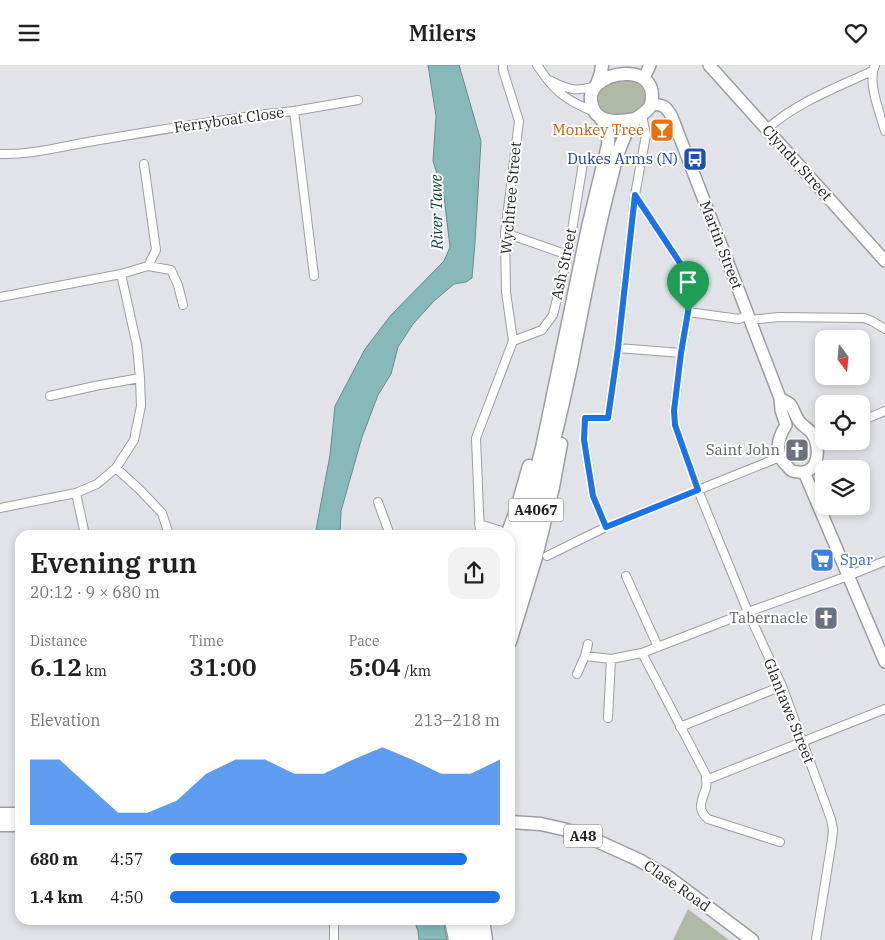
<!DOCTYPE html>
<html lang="en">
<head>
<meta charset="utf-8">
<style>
  body { margin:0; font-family:"IBM Plex Serif",serif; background:#f2f2f2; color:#202124; height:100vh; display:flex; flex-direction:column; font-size:19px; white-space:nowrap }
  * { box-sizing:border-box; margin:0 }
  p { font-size:16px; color:#757577 }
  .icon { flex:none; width:28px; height:28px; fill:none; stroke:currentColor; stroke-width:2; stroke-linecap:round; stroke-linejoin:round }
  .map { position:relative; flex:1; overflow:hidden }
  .side { position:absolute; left:15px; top:465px; width:500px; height:395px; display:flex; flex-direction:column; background:#fff; border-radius:15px; box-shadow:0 2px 8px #0003 }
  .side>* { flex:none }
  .needle { width:32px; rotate:164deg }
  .tools { position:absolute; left:815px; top:265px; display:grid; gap:10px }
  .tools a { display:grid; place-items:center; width:55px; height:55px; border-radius:10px; background:#fff; box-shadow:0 2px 8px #0003; font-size:25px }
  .pin { position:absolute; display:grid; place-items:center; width:42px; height:42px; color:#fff; margin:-51px -21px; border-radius:50% 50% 50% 0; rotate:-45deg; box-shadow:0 0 5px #0007 }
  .pin .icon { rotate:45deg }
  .round { display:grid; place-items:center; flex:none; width:52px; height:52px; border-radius:15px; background:#f2f2f2 }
  .summary { display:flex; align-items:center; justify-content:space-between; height:85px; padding:0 15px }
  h1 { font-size:28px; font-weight:600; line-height:38px }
  .figures { display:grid; grid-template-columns:repeat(3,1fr); gap:8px; height:85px; padding:5px 15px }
  .figures div { display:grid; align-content:center }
  .figures b { font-size:25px; font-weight:600 }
  .figures small { font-size:14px; font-weight:400 }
  .figures p { font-size:14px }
  .chart { height:140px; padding:10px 15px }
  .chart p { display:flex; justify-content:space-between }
  .chart svg { width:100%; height:90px; margin-top:5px; fill:#1a73e8; opacity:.7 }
  ul { padding:0 15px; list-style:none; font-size:16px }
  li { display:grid; grid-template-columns:80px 60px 1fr; align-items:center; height:38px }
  li i { height:12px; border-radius:6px; background:#1a73e8 }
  header { display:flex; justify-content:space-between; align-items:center; height:65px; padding:0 15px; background:#fff; font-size:22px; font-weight:600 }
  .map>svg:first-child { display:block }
  .green { fill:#adbba6 }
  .water { fill:#87b9bb; stroke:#688b8d }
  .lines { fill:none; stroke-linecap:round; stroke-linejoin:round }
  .street-casing { stroke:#9b9da1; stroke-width:10 }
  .secondary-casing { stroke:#9b9da1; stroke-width:14 }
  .primary-casing { stroke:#9b9da1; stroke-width:15 }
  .street { stroke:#fff; stroke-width:8 }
  .secondary { stroke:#fff; stroke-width:11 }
  .primary { stroke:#fff; stroke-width:12 }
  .route-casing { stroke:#fff; stroke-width:10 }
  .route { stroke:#1a73e8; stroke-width:6 }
  .labels { text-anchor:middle; stroke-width:4; stroke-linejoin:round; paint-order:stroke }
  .shield { fill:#fff; stroke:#626364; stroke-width:1 }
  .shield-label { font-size:14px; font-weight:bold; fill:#1f2021 }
  .street-label { font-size:15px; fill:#1f2021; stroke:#fff }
  .food-label { font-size:15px; fill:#c56008; stroke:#fff; text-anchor:end }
  .transit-label { font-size:15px; fill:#164399; stroke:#fff; text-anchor:end }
  .worship-label { font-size:15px; fill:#5b616d; stroke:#fff; text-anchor:end }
  .shop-label { font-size:15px; fill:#366cbe; stroke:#fff; text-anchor:start }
  .water-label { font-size:16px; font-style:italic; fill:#013436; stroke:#fff }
</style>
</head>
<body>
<header><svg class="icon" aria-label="menu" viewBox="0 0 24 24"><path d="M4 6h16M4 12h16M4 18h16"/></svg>Milers<svg class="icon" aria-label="heart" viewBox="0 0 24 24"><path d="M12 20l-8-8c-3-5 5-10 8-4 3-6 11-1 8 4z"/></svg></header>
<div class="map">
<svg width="885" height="875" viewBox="0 0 885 875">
  <rect width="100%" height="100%" fill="#e1e3e8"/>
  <!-- green -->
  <path class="green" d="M 631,15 C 633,16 636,17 638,18 C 647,24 648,38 639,45 C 634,49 627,49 621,50 C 616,50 613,51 609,49 C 598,45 594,29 604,20 C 611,15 623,16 631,15 Z
    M 688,844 L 729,875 L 673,875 Z"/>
  <!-- water -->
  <path class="water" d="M 428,0 L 459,0 L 481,76 L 475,178 L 472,213 L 466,217 L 454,219 L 434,236 L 413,259 L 398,282 L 391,309 L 378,330 L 362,372 L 341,446 L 340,470 L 315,470 L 330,390 L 335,341 L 365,284 L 391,250 L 444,196 L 450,182 L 444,131 L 433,96 L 436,51 Z
    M 414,855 L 443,855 L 447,875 L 419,875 L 418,866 Z"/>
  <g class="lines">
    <!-- street casing -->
    <g class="street-casing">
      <path id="street" d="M 537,0 C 543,9 549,18 557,25 C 567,35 581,41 594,47
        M 875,0 C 867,17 880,48 885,66
        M 551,16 C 570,25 575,27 595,21
        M 294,46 L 358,35
        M 767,64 C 797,37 836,23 872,6
        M 0,89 C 32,90 63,81 94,76 C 160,65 227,53 294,46 L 314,211
        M 144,99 L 156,185 L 148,201
        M 635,130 L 688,210 L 690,225 L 688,247 L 681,288 L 674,346 L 675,360 L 698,425 L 748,547 L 782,621 L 831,754 L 833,765 L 832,775 L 816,875
        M 505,168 L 568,190
        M 0,232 L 121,209 L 148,201 L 171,205 L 178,220 L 183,240
        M 688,247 L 739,254 L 748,250
        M 750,255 L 779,252 L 864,253 L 872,256 L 885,264
        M 513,276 L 542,265 L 553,250 L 568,190 L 583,98
        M 618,283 L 681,288
        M 50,331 L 95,321 L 140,313
        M 861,356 L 885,346
        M 116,403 L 139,424 L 162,448 L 169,470
        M 76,428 L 85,470
        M 378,437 L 390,470
        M 0,443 L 76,428 L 97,419 L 116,403 L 134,375 L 141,341 L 140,313 L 137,281 L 121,209
        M 479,459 L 499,465 L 505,470
        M 606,462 L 593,431 L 584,375 L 585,353 L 608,353 L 618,283 L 635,130 L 646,70 L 642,50
        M 480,470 L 476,373 L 513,276 L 506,227 L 505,168 L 519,56 L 503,5 L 503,0
        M 547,491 L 606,462 L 780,392
        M 626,511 L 658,582
        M 642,588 L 706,710 C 706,714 707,719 706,723 C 702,736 696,744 708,754 L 780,777
        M 585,591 L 611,594 L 642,588 L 748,547 L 848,511 L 885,496
        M 577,609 L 585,591 L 588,579
        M 608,653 L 611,594
        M 680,662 L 782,621
        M 706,715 L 885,644
        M 334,855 L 334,875"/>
    </g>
    <!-- secondary casing -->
    <g class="secondary-casing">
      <path id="secondary" d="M 709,0 L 885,196
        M 644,13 L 650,0
        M 651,39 C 664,40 666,41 672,52 L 780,333 L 781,345 L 786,360
        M 780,333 C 783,335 787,337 790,339 C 794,344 795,351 799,356 C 803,362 809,363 813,370 C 821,383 819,410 798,407 C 794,407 790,405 788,402 C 774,389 777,374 786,360
        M 804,407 L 885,597"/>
    </g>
    <!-- primary casing -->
    <g class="primary-casing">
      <path id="primary" d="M 597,19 L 601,8 L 602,0
        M 600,52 C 611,58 624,56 636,54
        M 507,470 L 517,443 L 529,401
        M 510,504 L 542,383 L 588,162 L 608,80 C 609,69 607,60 600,52 C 597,49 597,50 595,47 C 581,23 605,10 625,9 C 640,8 653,16 652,33 C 652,35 651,38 651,40 C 648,46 642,49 637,53 C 631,59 626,67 623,75 C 615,92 612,112 607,130 C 593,185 583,240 572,296 C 555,379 532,461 510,542
        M 510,577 L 536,492 L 553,422 L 561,379
        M 0,749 L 20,749
        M 510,757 L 541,759 L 567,765 L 597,776 L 639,795 L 668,812 L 752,875
        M 0,760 L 20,760
        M 451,855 L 455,875
        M 460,855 L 464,875
        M 471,855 L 474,875
        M 483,855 L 486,875"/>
    </g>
    <!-- street -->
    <use href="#street" class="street"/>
    <!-- secondary -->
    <use href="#secondary" class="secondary"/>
    <!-- primary -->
    <use href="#primary" class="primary"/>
  </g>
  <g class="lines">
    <!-- route casing -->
    <g class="route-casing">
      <path id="route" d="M 635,130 L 688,210 L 690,225 L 688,247 L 681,288 L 674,346 L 675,360 L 698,425 L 606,462 L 593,431 L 584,375 L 585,353 L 608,353 L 618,283 Z"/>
    </g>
    <!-- route -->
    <use href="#route" class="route"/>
  </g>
  <!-- icons -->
  <defs>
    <g id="bar-square" transform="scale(1.25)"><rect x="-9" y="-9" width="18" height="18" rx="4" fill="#e8710a" stroke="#fff"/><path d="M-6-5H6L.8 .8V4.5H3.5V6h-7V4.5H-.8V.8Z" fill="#fff"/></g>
    <g id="bus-square" transform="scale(1.25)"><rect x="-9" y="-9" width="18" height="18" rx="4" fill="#1a4fb4" stroke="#fff"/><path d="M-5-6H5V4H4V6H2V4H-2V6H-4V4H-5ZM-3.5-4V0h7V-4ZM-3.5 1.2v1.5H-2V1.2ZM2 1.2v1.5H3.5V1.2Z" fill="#fff"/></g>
    <g id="church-square" transform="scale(1.25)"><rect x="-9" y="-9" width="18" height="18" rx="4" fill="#6b7280" stroke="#fff"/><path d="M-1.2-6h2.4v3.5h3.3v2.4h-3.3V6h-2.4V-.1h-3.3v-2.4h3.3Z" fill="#fff"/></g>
    <g id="supermarket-square" transform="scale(1.25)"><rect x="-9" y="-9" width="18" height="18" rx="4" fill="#3f7fe0" stroke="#fff"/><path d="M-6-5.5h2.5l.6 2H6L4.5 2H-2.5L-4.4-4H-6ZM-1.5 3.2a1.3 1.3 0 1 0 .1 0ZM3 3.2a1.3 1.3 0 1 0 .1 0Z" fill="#fff"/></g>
  </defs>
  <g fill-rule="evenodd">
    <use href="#bar-square" x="662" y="65"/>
    <use href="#bus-square" x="695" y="94"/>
    <use href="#church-square" x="797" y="385"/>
    <use href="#supermarket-square" x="822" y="495"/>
    <use href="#church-square" x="826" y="553"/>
  </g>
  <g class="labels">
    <!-- shield labels -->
    <g class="shield">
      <rect x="508.5" y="433.5" width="55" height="23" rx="4"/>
      <rect x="564" y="759.5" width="38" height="23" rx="4"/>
    </g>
    <g class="shield-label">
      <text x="536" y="450">A4067</text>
      <text x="583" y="776">A48</text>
    </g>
    <!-- street labels -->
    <g class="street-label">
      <text transform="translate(229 55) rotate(-8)" y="5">Ferryboat Close</text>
      <text transform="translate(797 98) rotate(48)" y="5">Clyndu Street</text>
      <text transform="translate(511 133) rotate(-85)" y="5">Wychtree Street</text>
      <text transform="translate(721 180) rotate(69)" y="5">Martin Street</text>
      <text transform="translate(564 199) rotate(-78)" y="5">Ash Street</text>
      <text transform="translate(789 646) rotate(68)" y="5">Glantawe Street</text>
      <text transform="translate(677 821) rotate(35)" y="5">Clase Road</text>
    </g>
    <!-- food labels -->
    <g class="food-label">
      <text x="644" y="70">Monkey Tree</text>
    </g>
    <!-- transit labels -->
    <g class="transit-label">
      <text x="678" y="99">Dukes Arms (N)</text>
    </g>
    <!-- worship labels -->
    <g class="worship-label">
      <text x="780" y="390">Saint John</text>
      <text x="808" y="558">Tabernacle</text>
    </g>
    <!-- shop labels -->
    <g class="shop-label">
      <text x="840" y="500">Spar</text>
    </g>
    <!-- water labels -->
    <g class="water-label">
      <text transform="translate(436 147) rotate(-91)" y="6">River Tawe</text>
    </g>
  </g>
</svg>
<div class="tools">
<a><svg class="needle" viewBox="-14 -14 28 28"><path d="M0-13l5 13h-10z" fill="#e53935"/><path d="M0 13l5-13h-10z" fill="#757577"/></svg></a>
<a><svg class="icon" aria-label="locate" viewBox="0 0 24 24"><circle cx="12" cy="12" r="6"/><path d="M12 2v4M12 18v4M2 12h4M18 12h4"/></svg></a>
<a><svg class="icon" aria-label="layers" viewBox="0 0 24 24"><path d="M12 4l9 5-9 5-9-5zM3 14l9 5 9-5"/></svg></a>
</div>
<div class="pin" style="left:688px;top:247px;background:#1e9e55"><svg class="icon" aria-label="arrive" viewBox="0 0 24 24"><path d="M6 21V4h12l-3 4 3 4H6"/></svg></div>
<section class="side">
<div class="summary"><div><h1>Evening run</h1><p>20:12 · 9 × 680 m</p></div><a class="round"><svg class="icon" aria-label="share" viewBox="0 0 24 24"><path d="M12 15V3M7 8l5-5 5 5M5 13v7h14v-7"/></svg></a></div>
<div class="figures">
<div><p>Distance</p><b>6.12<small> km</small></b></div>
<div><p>Time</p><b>31:00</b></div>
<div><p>Pace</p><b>5:04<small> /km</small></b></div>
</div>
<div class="chart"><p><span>Elevation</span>213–218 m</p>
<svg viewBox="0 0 160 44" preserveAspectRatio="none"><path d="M0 44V12L10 12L20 25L30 38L40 38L50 32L60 19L70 12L80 12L90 19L100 19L110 12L120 6L130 12L140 19L150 19L160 12V44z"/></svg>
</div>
<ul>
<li><b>680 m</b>4:57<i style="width:90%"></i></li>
<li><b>1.4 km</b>4:50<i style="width:100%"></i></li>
</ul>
</section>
</div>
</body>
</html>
